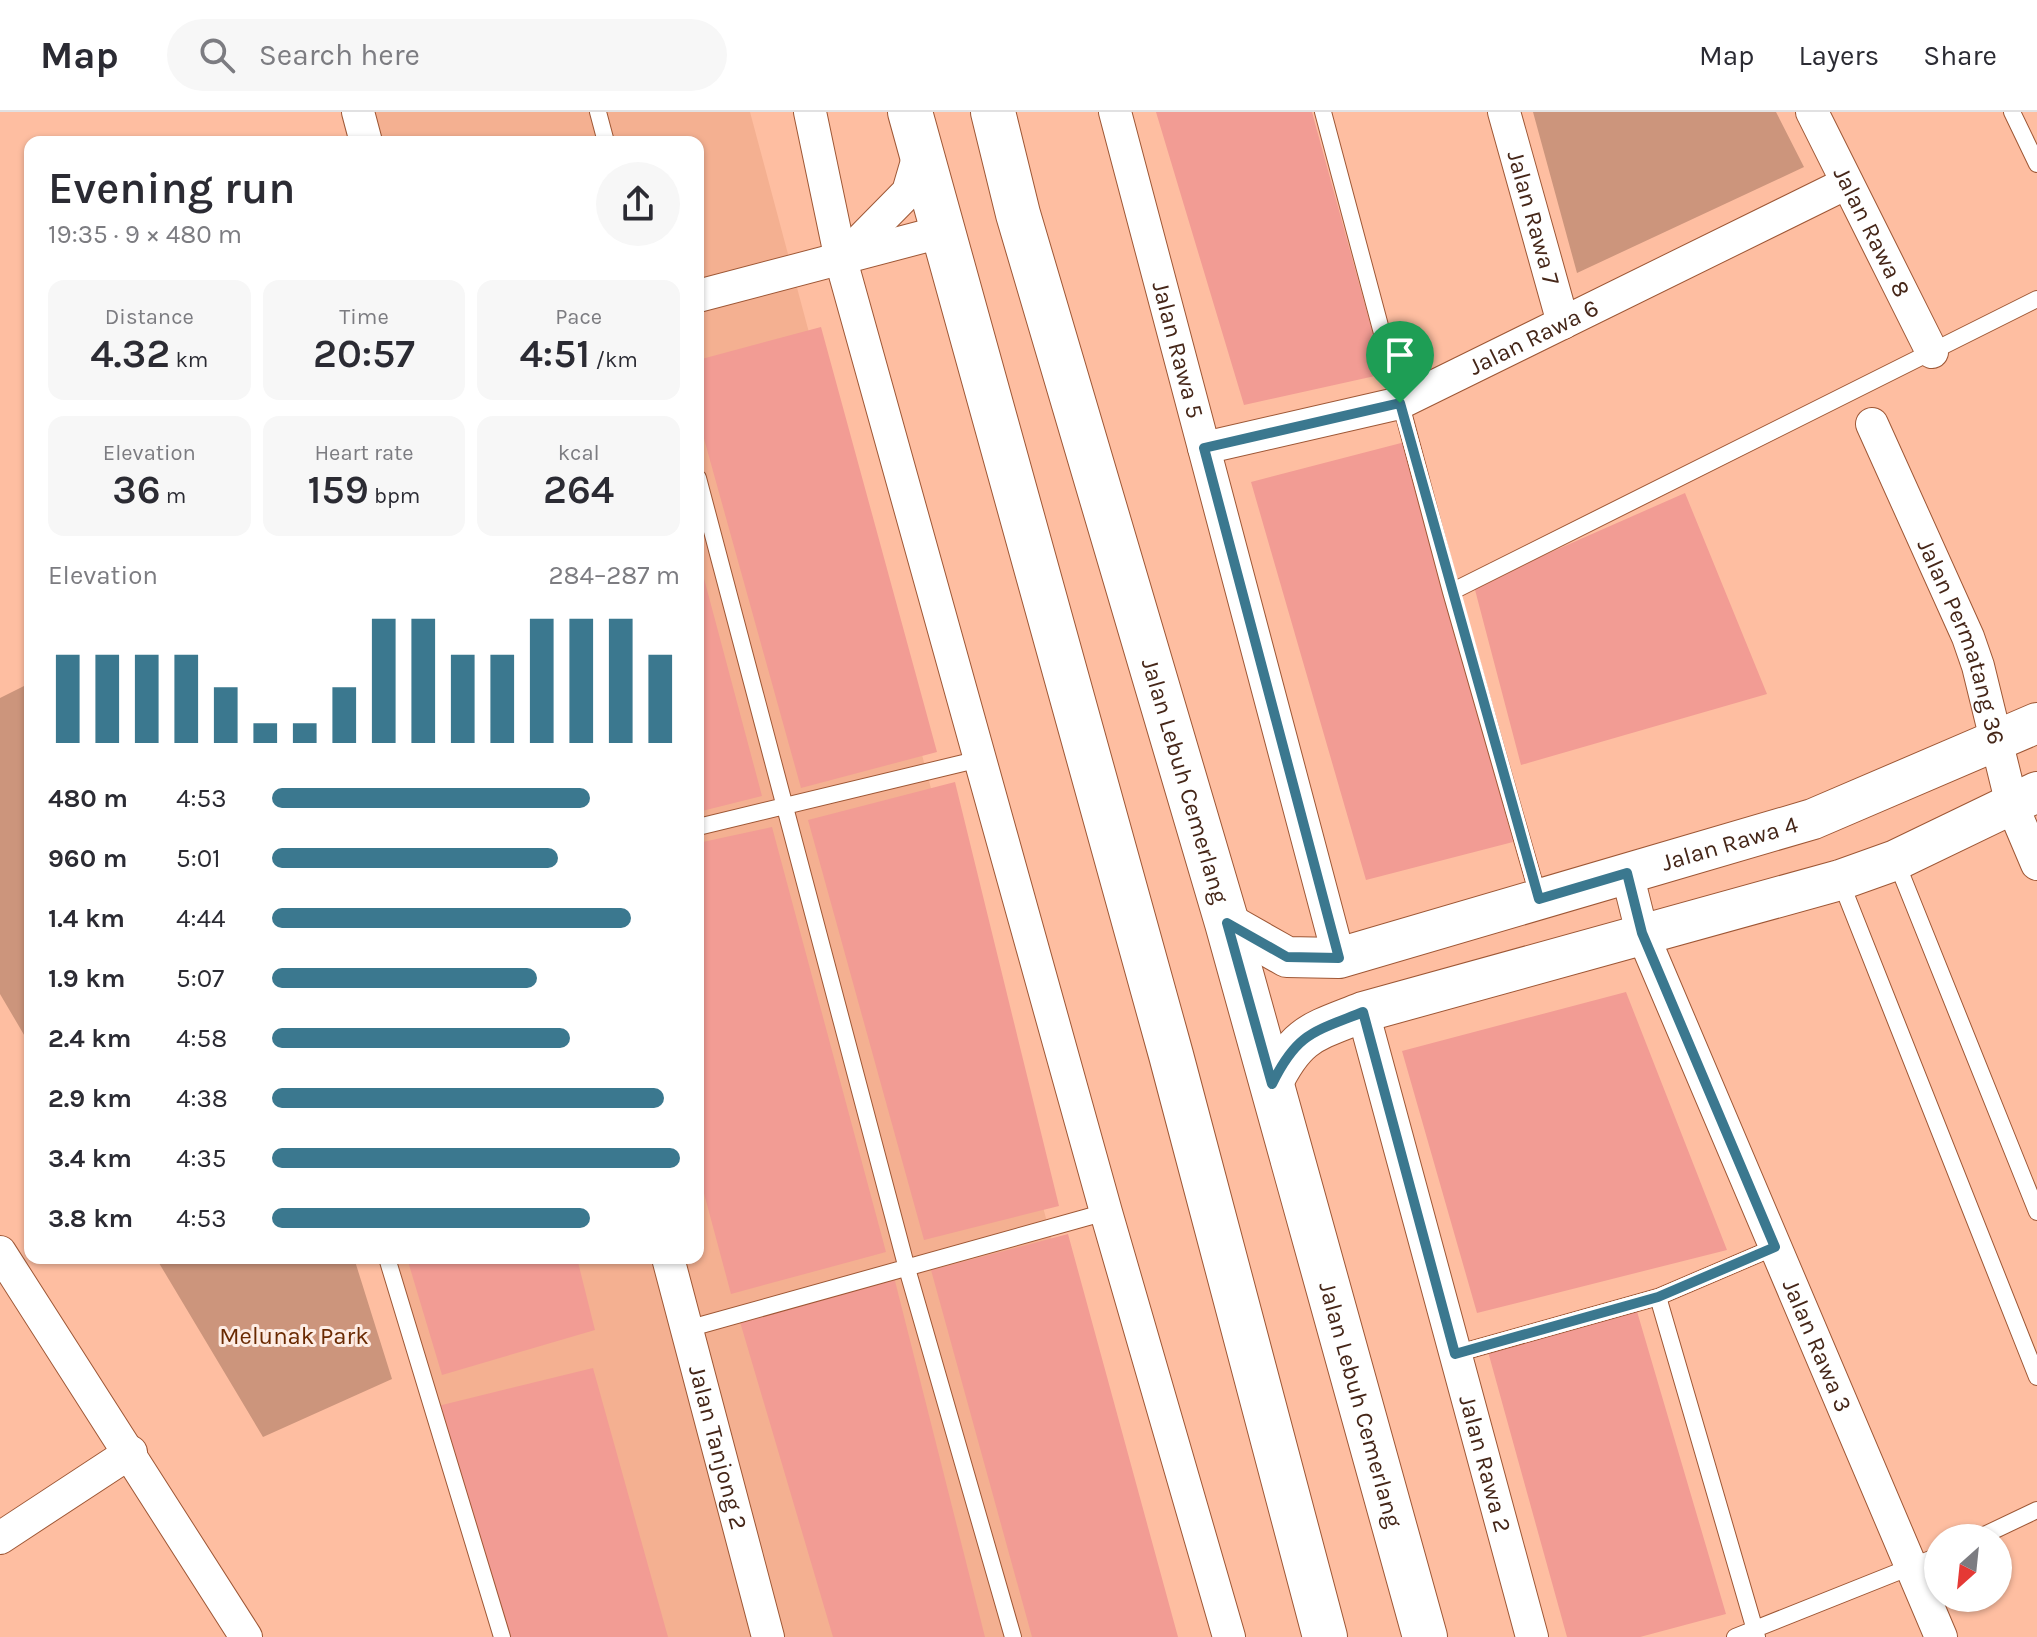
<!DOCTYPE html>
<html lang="en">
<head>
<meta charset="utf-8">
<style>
  body { margin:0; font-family:Karla,sans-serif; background:#f7f7f7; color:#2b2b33; height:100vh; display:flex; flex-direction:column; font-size:30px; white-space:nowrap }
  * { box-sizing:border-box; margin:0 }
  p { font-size:26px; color:#7c7c81 }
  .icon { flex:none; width:44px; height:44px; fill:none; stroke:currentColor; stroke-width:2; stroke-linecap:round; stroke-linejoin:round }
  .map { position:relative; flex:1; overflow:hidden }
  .sheet { position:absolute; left:24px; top:24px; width:680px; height:1128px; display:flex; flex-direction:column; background:#fff; border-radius:16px; box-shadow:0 2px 6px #0004 }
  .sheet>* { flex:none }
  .needle { width:52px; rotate:207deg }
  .controls { position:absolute; left:1924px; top:1412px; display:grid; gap:16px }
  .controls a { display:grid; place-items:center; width:88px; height:88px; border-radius:50%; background:#fff; box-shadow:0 2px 6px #0004; font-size:40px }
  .pin { position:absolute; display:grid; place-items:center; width:68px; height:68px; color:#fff; margin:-82px -34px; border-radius:50% 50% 50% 0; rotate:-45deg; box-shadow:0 0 8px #0007 }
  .pin .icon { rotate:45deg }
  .round { display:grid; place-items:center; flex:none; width:84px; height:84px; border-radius:42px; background:#f7f7f7 }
  .headline { display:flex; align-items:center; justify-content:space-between; height:136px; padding:0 24px }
  h1 { font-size:44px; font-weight:600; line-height:60px }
  .stats { display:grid; grid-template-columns:repeat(3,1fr); gap:12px; height:136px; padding:8px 24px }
  .stats div { display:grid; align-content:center; border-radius:16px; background:#f7f7f7; text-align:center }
  .stats b { font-size:40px; font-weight:600 }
  .stats small { font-size:22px; font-weight:400 }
  .stats p { font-size:22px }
  .chart { height:224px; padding:16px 24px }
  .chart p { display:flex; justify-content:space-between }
  .chart svg { width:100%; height:144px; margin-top:8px; stroke:#3b788f; stroke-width:6 }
  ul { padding:0 24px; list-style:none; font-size:26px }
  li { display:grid; grid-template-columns:128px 96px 1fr; align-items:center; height:60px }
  li i { height:20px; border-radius:10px; background:#3b788f }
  header { display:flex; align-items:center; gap:48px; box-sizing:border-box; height:112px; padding:0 40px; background:#fff; border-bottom:2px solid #e1e1e2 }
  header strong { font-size:38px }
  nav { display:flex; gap:44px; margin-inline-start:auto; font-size:28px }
  .search { width:560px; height:72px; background:#f7f7f7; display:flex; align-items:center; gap:20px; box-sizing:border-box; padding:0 28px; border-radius:44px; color:#7c7c81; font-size:30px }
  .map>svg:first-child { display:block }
  .built { fill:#f4b091 }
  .green { fill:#cc957c }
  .building { fill:#f29c94 }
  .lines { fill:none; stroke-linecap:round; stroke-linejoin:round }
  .service-casing { stroke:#9e5735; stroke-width:18 }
  .minor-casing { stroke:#9e5735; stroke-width:34 }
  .tertiary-casing { stroke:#9e5735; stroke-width:42 }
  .secondary-casing { stroke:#9e5735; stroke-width:46 }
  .service { stroke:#fff; stroke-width:16 }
  .minor { stroke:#fff; stroke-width:32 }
  .tertiary { stroke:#fff; stroke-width:40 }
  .secondary { stroke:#fff; stroke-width:44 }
  .route-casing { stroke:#fff; stroke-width:16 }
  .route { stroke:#3b788f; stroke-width:10 }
  .labels { text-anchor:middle; stroke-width:6; stroke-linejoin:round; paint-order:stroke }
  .street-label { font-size:24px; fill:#452618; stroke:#fdece4 }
  .park-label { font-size:24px; fill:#6a2a02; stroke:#fdece4 }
</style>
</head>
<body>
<header>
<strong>Map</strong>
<div class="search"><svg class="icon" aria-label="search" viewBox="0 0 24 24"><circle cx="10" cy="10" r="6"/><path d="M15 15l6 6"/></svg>Search here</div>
<nav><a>Map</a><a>Layers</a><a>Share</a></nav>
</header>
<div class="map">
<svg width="2037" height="1525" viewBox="0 0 2037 1525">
  <rect width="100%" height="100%" fill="#febea1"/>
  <!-- built -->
  <path class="built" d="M 375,0 L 750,0 L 1158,1525 L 503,1525 L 396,1146 L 698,1146 L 698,30 L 383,30 Z"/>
  <!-- green -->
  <path class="green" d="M 1533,0 L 1776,0 L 1804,55 L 1577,161 Z
    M 30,571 L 30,933 L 0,882 L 0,586 Z
    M 156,1146 L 354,1146 L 392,1267 L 263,1325 Z"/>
  <!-- building -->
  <path class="building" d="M 1156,0 L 1312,0 L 1384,262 L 1244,293 Z
    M 821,215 L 937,640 L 801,676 L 698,305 L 698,248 Z
    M 1405,330 L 1513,730 L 1366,768 L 1251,370 Z
    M 1685,381 L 1767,582 L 1521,653 L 1474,474 Z
    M 698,444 L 762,684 L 698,700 Z
    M 955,670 L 1059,1094 L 924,1128 L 808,708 Z
    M 772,715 L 886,1140 L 731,1182 L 698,1059 L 698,731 Z
    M 1626,880 L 1727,1138 L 1477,1201 L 1402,939 Z
    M 1068,1122 L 1178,1525 L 1032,1525 L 931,1158 Z
    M 407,1146 L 577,1146 L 595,1218 L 442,1263 Z
    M 894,1165 L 985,1525 L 833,1525 L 738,1203 Z
    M 1636,1196 L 1726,1502 L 1640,1525 L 1567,1525 L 1487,1236 Z
    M 593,1256 L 668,1525 L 510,1525 L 438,1294 Z"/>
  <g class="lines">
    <!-- service casing -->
    <g class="service-casing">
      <path id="service" d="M 598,0 L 606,30
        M 1323,0 L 1451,480 L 1539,787
        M 2012,0 L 2037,52
        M 698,366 L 906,1153 L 1013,1525
        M 1451,480 L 2037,187
        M 698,715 L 980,647
        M 1896,749 L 2037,1100
        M 1840,768 L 2037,1265
        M 387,1146 L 502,1525
        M 1658,1185 L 1775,1135
        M 687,1217 L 1106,1100
        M 1455,1242 L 1658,1185 L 1757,1525
        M 1978,1426 L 2037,1398
        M 1735,1525 L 1938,1444"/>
    </g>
    <!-- minor casing -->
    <g class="minor-casing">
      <g id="minor">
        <path d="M 358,0 L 366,30"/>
        <path d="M 810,0 L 841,148 L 1106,1100 L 1229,1525"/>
        <path id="s1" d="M 1115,0 L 1339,846"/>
        <path id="s2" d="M 1504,0 L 1563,211"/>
        <path id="s3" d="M 1812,0 L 1932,240"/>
        <path d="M 846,143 L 908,80 L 920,39"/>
        <path d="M 698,184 L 941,120"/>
        <path id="s4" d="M 1872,312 L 1968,525 L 1978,554 L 2012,693 L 2037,752"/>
        <path id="s5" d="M 1204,336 L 1400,291 L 1847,71"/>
        <path id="s6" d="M 1627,761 L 1642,821 L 1941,1525"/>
        <path id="s7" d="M 1363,900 L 1532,1525"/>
        <path d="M 0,1140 L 246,1525"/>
        <path id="s8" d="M 668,1146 L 768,1525"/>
        <path d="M 0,1426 L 131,1340"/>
      </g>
    </g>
    <!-- tertiary casing -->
    <g class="tertiary-casing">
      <g id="tertiary">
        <path id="s9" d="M 1227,811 L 1287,845 L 1339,846 L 1813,707 L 2037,611"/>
        <path d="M 1272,972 C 1297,921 1313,920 1363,900 L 1840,768 L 1896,748 L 2037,680"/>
      </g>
    </g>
    <!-- secondary casing -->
    <g class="secondary-casing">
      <g id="secondary">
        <path d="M 910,0 L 1171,943 L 1325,1525"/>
        <path id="s10" d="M 993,0 L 1018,102 L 1227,811 L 1425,1525"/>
      </g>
    </g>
    <!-- service -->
    <use href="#service" class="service"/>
    <!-- minor -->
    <use href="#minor" class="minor"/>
    <!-- tertiary -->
    <use href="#tertiary" class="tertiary"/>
    <!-- secondary -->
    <use href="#secondary" class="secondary"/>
  </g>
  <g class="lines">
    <!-- route casing -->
    <g class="route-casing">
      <path id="route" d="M 1400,291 L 1539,787 L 1627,761 L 1642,821 L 1775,1135 L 1658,1185 L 1455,1242 L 1363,900 C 1313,920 1297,921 1272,972 L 1227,811 L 1287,845 L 1339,846 L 1204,336 Z"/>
    </g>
    <!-- route -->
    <use href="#route" class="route"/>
  </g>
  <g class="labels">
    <!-- street labels -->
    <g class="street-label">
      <text dy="8" stroke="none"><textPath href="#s2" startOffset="110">Jalan Rawa 7</textPath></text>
      <text dy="8" stroke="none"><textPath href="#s3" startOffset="134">Jalan Rawa 8</textPath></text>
      <text dy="8" stroke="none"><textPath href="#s5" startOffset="350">Jalan Rawa 6</textPath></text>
      <text dy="8" stroke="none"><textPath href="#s1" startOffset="246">Jalan Rawa 5</textPath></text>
      <text dy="8" stroke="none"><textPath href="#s4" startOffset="236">Jalan Permatang 36</textPath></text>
      <text dy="8" stroke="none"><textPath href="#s10" startOffset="696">Jalan Lebuh Cemerlang</textPath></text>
      <text dy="8" stroke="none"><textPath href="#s9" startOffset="528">Jalan Rawa 4</textPath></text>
      <text dy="8" stroke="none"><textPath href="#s6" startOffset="510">Jalan Rawa 3</textPath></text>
      <text dy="8" stroke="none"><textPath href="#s10" startOffset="1344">Jalan Lebuh Cemerlang</textPath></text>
      <text dy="8" stroke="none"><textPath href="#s8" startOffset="196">Jalan Tanjong 2</textPath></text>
      <text dy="8" stroke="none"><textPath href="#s7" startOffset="468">Jalan Rawa 2</textPath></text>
    </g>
    <!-- park labels -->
    <g class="park-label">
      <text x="294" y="1232">Melunak Park</text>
    </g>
  </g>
</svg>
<div class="controls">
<a><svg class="needle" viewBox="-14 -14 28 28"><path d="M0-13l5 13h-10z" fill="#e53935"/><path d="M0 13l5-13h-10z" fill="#7c7c81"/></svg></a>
</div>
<div class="pin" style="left:1400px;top:291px;background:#1e9e55"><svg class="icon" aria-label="arrive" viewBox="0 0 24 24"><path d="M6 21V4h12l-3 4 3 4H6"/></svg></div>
<section class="sheet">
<div class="headline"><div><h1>Evening run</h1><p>19:35 · 9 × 480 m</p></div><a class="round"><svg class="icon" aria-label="share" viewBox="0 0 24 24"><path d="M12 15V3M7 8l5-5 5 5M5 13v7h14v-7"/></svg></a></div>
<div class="stats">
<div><p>Distance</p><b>4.32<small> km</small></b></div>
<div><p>Time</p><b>20:57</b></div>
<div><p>Pace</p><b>4:51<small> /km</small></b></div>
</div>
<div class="stats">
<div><p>Elevation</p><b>36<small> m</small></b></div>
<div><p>Heart rate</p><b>159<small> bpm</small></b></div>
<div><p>kcal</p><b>264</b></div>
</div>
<div class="chart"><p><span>Elevation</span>284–287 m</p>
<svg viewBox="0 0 160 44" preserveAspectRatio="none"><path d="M5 44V17M15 44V17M25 44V17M35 44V17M45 44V27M55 44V38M65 44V38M75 44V27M85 44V6M95 44V6M105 44V17M115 44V17M125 44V6M135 44V6M145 44V6M155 44V17"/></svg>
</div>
<ul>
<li><b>480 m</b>4:53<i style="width:78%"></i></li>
<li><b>960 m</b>5:01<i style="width:70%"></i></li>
<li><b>1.4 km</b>4:44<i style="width:88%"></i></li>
<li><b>1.9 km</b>5:07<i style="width:65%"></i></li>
<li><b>2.4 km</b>4:58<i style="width:73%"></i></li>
<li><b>2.9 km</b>4:38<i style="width:96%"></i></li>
<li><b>3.4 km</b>4:35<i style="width:100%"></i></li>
<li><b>3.8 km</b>4:53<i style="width:78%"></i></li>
</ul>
</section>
</div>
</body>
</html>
